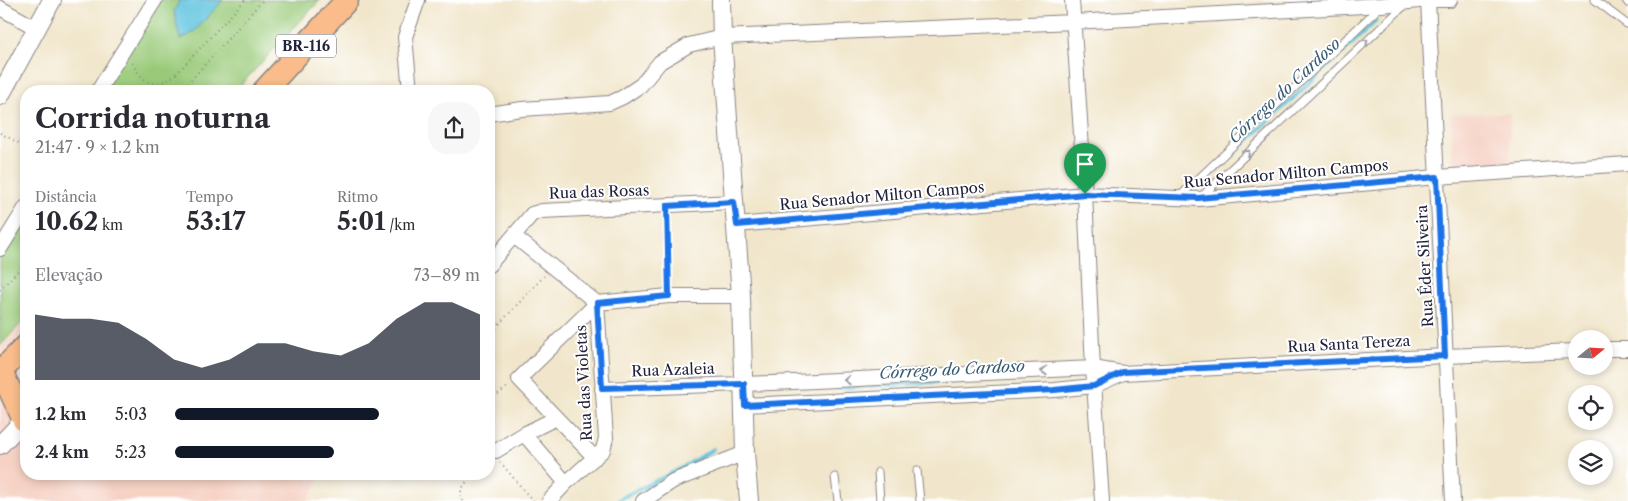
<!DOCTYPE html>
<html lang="pt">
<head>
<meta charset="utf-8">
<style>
  body { margin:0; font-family:"Libre Caslon Text",serif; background:#f7f7f7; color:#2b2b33; height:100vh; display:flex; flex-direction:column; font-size:19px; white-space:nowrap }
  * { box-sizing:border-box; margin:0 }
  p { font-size:16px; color:#7c7c81 }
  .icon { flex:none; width:28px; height:28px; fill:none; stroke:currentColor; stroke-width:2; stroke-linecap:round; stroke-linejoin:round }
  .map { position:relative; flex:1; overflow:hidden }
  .panel { position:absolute; left:20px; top:85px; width:475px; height:395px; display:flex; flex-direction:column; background:#fff; border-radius:20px; box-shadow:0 2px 8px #0003 }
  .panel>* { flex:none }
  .needle { width:32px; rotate:72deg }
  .fabs { position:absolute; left:1568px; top:330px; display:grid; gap:10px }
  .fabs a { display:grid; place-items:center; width:45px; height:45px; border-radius:50%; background:#fff; box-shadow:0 2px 8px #0003; font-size:25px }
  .pin { position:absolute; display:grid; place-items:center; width:42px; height:42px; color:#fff; margin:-51px -21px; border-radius:50% 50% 50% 0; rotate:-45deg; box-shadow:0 0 5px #0007 }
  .pin .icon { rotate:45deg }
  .round { display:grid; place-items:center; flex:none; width:52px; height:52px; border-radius:20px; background:#f7f7f7 }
  .summary { display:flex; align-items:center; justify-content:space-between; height:85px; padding:0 15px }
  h1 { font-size:28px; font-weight:800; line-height:38px }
  .figures { display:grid; grid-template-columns:repeat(3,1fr); gap:8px; height:85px; padding:5px 15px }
  .figures div { display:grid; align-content:center }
  .figures b { font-size:25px; font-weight:800 }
  .figures small { font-size:14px; font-weight:400 }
  .figures p { font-size:14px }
  .chart { height:140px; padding:10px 15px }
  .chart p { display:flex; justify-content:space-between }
  .chart svg { width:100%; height:90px; margin-top:5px; fill:#111827; opacity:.7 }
  ul { padding:0 15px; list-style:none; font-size:16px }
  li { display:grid; grid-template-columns:80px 60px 1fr; align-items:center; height:38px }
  li i { height:12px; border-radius:6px; background:#111827 }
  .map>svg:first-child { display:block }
  .built { fill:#f6d2c4 }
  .green { fill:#9aca79; stroke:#5e765a }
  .water { fill:#61c4df; stroke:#42738d }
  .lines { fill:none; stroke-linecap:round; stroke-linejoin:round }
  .stream { stroke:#61c4df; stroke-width:4 }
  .service-casing { stroke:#8a8483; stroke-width:9 }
  .minor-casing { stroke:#8a8483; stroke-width:16 }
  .tertiary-casing { stroke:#8a8483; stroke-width:20 }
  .trunk-casing { stroke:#8a8483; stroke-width:25 }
  .path { stroke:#8a8483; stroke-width:2; stroke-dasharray:1 4; stroke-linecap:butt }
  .service { stroke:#fff; stroke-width:7 }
  .minor { stroke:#fff; stroke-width:14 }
  .tertiary { stroke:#fff; stroke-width:18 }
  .trunk { stroke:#f9bc8a; stroke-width:22 }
  .oneway { stroke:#9c9ca7 }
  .route-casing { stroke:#fff; stroke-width:10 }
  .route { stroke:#1a73e8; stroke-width:6 }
  .labels { text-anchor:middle; stroke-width:4; stroke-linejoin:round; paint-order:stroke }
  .shield { fill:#fff; stroke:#646476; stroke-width:1 }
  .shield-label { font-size:14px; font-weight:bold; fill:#22223b }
  .street-label { font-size:15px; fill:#22223b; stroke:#fff }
  .water-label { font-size:16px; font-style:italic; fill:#385b74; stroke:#fff }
</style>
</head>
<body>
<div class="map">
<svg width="1628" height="501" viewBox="0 0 1628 501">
  <rect width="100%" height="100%" fill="#fff"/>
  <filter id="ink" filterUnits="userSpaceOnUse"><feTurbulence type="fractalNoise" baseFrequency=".02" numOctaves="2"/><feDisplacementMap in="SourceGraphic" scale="10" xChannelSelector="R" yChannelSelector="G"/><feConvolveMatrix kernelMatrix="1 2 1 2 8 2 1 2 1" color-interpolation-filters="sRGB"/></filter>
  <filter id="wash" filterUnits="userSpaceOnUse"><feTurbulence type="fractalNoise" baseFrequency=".0096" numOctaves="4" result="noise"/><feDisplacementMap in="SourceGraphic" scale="20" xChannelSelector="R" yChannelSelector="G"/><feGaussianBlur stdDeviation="1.12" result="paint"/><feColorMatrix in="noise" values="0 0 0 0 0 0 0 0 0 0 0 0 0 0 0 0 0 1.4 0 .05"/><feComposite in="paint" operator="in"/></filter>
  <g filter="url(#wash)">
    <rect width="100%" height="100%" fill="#f1e6cb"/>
    <!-- built -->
    <path class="built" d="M 1510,113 L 1510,161 L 1453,164 L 1451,114 Z
      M 26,320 L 26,474 L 320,474 L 315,489 L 307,501 L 0,501 L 0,348 Z"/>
    <!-- green -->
    <path class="green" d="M 159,0 L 320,0 L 235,91 L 102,91 Z
      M 26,210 L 26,318 L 0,346 L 0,257 Z"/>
    <!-- water -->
    <path class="water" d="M 180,0 L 223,0 L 194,32 L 180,40 L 174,11 Z"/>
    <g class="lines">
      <!-- stream -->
      <path class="stream" d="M 1208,177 L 1376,21
        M 839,388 L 952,381
        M 618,501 L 623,497 L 682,468 L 713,449"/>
    </g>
  </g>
  <g filter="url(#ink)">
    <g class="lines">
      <!-- service casing -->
      <g class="service-casing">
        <path id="service" d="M 1595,0 L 1628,25
          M 1626,0 L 1628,3
          M 1179,197 L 1380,7
          M 1201,197 L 1406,4
          M 917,470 L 920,501
          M 878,472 L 880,501
          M 835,477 L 838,501"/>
      </g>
      <!-- minor casing -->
      <g class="minor-casing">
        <path id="minor" d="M 1072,0 L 1085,194 L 1093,368 L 1102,501
          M 1428,0 L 1453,501
          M 0,8 L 36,28
          M 98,91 L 155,0
          M 410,91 L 405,37 L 418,0
          M 489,114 L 522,109 L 610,103 L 623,97 L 641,85 L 660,62 L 689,45 L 722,37 L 1073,22 L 1382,5 L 1428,0 L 1450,0
          M 737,225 L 1085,194 L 1199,199 L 1437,177 L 1628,164
          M 514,236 L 597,303 L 606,438 L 603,450 L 566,483 L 549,501
          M 0,249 L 26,207
          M 489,265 L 532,214 L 542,211 L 734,202
          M 1604,349 L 1628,349
          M 602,389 L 772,383 L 1093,368 L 1123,373 L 1445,356 L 1576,351
          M 745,405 L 1055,390 L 1094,386 L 1123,373
          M 524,434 L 566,483
          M 496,451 L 524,434 L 556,418
          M 595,458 L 519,379 L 597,303 L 669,296 L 741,296
          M 643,501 L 673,481 L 745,453"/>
      </g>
      <!-- tertiary casing -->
      <g class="tertiary-casing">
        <path id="tertiary" d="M 721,0 L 722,37 L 741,296 L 745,453 L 749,501
          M 0,96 L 52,0
          M 0,445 L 26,418"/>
      </g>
      <!-- trunk casing -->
      <g class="trunk-casing">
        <path id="trunk" d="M 264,91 L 347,0
          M 1,371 L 24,420
          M 0,372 L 26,346"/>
      </g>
      <!-- path -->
      <path class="path" d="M 132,63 C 143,83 155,90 175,75 L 245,0
        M 181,91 L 263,0
        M 0,133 L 26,147
        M 667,218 L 669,283
        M 0,290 L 26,262
        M 489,335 L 544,276
        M 489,399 L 495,396 L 509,386
        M 500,462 L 533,501
        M 463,501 L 460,494 L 464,485 L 469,479"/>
      <!-- service -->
      <use href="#service" class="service"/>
      <!-- minor -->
      <use href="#minor" class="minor"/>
      <!-- tertiary -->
      <use href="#tertiary" class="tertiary"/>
      <!-- trunk -->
      <use href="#trunk" class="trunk"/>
    </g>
    <!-- one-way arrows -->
    <defs><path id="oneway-chevron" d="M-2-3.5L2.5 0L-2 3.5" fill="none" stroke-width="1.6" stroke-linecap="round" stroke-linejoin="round" transform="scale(1.25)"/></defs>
    <g class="oneway">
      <use href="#oneway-chevron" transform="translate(1365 42) rotate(-43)"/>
      <use href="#oneway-chevron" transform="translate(1247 153) rotate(-43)"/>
      <use href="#oneway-chevron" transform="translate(1044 371) rotate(177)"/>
      <use href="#oneway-chevron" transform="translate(847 380) rotate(177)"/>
    </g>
  </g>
  <g class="lines" filter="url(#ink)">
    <!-- route casing -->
    <g class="route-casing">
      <path id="route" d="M 1437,177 L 1445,356 L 1123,372 L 1094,386 L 1054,390 L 745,405 L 744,384 L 602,388 L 597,303 L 669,296 L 667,206 L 734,202 L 737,225 L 1085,194 L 1198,198 Z"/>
    </g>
    <!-- route -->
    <use href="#route" class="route"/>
  </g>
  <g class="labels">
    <!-- shield labels -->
    <rect class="shield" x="276" y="34.5" width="60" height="23" rx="4"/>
    <g class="shield-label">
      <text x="306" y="51">BR-116</text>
    </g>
    <!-- street labels -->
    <g class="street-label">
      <text transform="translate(1286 174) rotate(-5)" y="5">Rua Senador Milton Campos</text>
      <text transform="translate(599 192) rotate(-2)" y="5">Rua das Rosas</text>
      <text transform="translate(882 196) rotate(-5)" y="5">Rua Senador Milton Campos</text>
      <text transform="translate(1425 266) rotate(-93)" y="5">Rua Éder Silveira</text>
      <text transform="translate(1349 344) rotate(-3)" y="5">Rua Santa Tereza</text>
      <text transform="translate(673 370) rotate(-2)" y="5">Rua Azaleia</text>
      <text transform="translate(584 383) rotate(-93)" y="5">Rua das Violetas</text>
    </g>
    <!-- water labels -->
    <g class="water-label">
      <text transform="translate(1284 90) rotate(-43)" y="6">Córrego do Cardoso</text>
      <text transform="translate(952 369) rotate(-3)" y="6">Córrego do Cardoso</text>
    </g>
  </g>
</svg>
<div class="fabs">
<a><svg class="needle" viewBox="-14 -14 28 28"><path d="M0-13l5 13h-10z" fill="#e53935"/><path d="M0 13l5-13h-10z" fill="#7c7c81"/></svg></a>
<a><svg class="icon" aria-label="locate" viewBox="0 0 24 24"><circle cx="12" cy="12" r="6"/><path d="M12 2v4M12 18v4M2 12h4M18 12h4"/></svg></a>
<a><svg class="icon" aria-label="layers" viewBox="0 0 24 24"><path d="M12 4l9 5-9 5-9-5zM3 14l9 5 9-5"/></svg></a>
</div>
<div class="pin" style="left:1085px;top:194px;background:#1e9e55"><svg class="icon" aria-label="arrive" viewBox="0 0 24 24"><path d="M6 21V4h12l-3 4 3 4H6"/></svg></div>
<section class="panel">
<div class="summary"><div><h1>Corrida noturna</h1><p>21:47 · 9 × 1.2 km</p></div><a class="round"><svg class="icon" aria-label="share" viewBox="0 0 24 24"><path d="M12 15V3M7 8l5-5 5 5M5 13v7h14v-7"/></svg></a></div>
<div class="figures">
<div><p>Distância</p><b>10.62<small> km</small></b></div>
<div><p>Tempo</p><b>53:17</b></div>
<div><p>Ritmo</p><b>5:01<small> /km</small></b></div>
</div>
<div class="chart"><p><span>Elevação</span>73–89 m</p>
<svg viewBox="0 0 160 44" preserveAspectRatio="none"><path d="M0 44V12L10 14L20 14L30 16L40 24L50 34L60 38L70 34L80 26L90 26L100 30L110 32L120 26L130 14L140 6L150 6L160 12V44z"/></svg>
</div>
<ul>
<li><b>1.2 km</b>5:03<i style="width:67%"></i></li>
<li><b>2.4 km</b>5:23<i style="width:52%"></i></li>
</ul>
</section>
</div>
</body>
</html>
